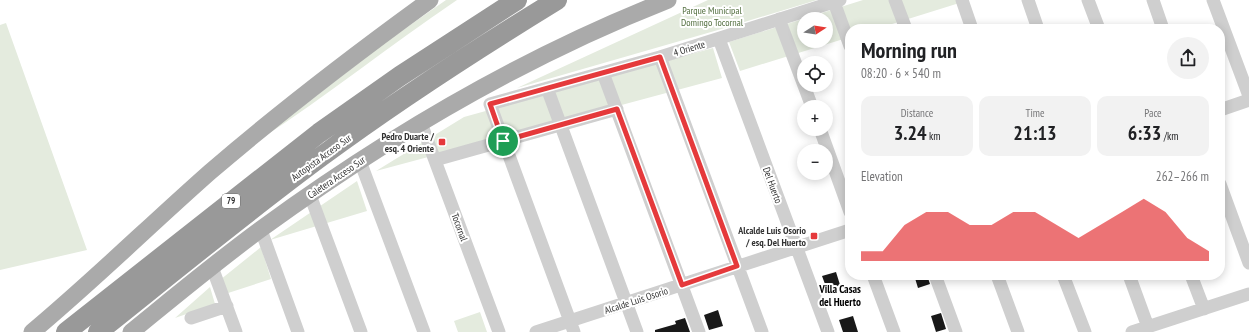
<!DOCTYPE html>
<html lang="en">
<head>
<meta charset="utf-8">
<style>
  body { margin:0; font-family:"PT Sans Narrow",sans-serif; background:#f2f2f2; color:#202124; height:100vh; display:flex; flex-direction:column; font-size:15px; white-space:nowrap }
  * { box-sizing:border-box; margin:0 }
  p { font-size:13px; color:#757577 }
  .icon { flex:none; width:22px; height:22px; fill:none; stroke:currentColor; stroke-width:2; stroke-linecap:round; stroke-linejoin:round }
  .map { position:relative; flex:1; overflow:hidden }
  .details { position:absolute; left:845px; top:24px; width:380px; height:256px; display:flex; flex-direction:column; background:#fff; border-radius:16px; box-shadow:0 2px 10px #0003 }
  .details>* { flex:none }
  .needle { width:26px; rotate:78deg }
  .fabs { position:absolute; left:797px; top:12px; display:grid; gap:8px }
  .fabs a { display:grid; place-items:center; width:36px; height:36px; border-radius:50%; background:#fff; box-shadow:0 2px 10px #0003; font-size:20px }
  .pin { position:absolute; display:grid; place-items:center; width:34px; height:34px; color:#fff; margin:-17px; border:2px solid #fff; border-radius:50%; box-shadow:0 1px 4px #0007 }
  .round { display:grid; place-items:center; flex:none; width:42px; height:42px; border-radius:21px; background:#f2f2f2 }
  .overview { display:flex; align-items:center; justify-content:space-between; height:68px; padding:0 16px }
  h1 { font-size:22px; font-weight:600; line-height:30px }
  .metrics { display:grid; grid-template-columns:repeat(3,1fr); gap:6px; height:68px; padding:4px 16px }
  .metrics div { display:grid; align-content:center; border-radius:10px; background:#f2f2f2; text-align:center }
  .metrics b { font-size:20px; font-weight:600 }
  .metrics small { font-size:11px; font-weight:400 }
  .metrics p { font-size:11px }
  .chart { height:112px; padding:8px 16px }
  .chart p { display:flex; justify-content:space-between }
  .chart svg { width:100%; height:72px; margin-top:4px; fill:#e5393b; opacity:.7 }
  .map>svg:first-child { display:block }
  .green { fill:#e4ebde; fill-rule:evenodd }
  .building { fill:#191919 }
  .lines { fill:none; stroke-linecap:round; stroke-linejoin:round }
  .minor { stroke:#cfcfcf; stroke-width:13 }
  .major { stroke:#aaa; stroke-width:17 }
  .highway { stroke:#999; stroke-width:20 }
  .route-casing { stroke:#fff; stroke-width:8 }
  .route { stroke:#e5393b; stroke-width:5 }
  .poi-dot { fill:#e5393b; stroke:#fff; stroke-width:1.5 }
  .labels { text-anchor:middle; stroke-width:4; stroke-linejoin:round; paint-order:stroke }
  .shield { fill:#fff; stroke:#707070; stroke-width:1 }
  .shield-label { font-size:9px; font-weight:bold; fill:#323232 }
  .park-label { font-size:10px; fill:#526e3f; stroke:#fff }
  .street-label { font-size:10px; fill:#323232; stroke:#fff }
  .poi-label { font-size:10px; font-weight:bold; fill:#323232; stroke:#fff; text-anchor:end }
  .neighbourhood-label { font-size:11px; font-weight:bold; fill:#000; stroke:#fff }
</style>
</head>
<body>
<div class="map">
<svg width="1249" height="332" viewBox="0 0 1249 332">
  <rect width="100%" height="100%" fill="#fff"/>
  <!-- green -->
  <path class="green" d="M 446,0 L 457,0 C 390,45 327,96 259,140 L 383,44 Z
    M 708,0 L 817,0 L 718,30 L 517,88 Z
    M 863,0 L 969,0 L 876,29 L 850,29 L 850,37 L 740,71 L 729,42 ZM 804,19 L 826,19 L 826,41 L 804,41 Z
    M 6,23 L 87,250 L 0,270 L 0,25 Z
    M 713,48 L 722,78 L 376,171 L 464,117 Z
    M 357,181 L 367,211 L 270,240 Z
    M 261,247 L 271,279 L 225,294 L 220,280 Z
    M 210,287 L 215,304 L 175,318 Z
    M 480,312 L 487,332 L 458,332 L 454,321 Z"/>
  <!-- building -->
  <path class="building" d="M 836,272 L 841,288 L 828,292 L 822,276 Z
    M 914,275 L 927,275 L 930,284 L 918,288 Z
    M 718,310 L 723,326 L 709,330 L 704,315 Z
    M 941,313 L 946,329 L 936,332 L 931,316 Z
    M 853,316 L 858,332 L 843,332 L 839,320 Z
    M 685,318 L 690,332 L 655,332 L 655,330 L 676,324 L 675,321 Z"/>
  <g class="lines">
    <!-- minor -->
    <path class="minor" d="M 895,0 L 906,29
      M 962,0 L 972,29
      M 1028,0 L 1038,29
      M 1088,0 L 1099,29
      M 1153,0 L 1163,29
      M 1213,0 L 1249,96
      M 834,2 L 850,46
      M 779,19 L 812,107
      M 719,39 L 828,332
      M 660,57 L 762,332
      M 603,73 L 699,332
      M 547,88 L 637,332
      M 1220,110 L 1249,100
      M 421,123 L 499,332
      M 820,129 L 850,212
      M 435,160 L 617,109
      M 360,161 L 424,332
      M 1220,184 L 1249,263
      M 310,195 L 361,332
      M 261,230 L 298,332
      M 212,267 L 236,332
      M 873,275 L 894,332
      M 935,275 L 956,332
      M 997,275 L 1018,332
      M 1063,275 L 1085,332
      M 1129,275 L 1148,327
      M 1191,275 L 1204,309
      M 191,318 L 227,306
      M 536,332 L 850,230
      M 574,332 L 490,104 L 660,57 L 840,0
      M 1132,332 L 1249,294"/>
    <!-- major -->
    <path class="major" d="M 32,332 C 93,281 150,225 210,172 C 281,111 354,55 430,0
      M 131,332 C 174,297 216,262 261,229 C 387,137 523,57 668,0"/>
    <!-- highway -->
    <path class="highway" d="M 66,332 L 319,133 L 400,76 L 517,0
      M 98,332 C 172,273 246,212 322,156 C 398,100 477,49 557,0"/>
  </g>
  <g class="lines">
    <!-- route casing -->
    <g class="route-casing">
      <path id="route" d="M 660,57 L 737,266 L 682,285 L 617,109 L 503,141 L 490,104 Z"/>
    </g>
    <!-- route -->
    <use href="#route" class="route"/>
  </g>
  <!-- markers -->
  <g class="poi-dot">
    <rect x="438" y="138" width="8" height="8" rx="2"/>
    <rect x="810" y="232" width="8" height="8" rx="2"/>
  </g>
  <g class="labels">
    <!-- shield labels -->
    <rect class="shield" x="222" y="194" width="18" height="14" rx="3"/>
    <g class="shield-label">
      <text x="231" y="204">79</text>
    </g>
    <!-- park labels -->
    <g class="park-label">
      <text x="712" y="14">Parque Municipal<tspan x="712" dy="12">Domingo Tocornal</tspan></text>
    </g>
    <!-- street labels -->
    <g class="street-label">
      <text transform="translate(689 48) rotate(-17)" y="4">4 Oriente</text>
      <text transform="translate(321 157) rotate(-36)" y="4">Autopista Acceso Sur</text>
      <text transform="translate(336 177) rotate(-34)" y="4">Caletera Acceso Sur</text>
      <text transform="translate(773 185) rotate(70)" y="4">Del Huerto</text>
      <text transform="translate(460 227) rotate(70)" y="4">Tocornal</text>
      <text transform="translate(636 300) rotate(-18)" y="4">Alcalde Luis Osorio</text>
    </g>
    <!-- poi labels -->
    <g class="poi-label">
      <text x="434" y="140">Pedro Duarte /<tspan x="434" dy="12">esq. 4 Oriente</tspan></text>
      <text x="806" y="234">Alcalde Luis Osorio<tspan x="806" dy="12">/ esq. Del Huerto</tspan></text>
    </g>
    <!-- neighbourhood labels -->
    <g class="neighbourhood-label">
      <text x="840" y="293">Villa Casas<tspan x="840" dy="13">del Huerto</tspan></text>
    </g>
  </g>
</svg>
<div class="fabs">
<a><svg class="needle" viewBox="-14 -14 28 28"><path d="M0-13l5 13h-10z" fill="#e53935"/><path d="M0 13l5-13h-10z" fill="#757577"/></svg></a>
<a><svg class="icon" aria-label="locate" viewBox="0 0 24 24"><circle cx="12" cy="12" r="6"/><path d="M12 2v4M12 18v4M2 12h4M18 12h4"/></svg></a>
<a>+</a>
<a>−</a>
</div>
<div class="pin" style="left:503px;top:141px;background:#1e9e55"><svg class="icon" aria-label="arrive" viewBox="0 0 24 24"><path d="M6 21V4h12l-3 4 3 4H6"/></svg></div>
<section class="details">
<div class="overview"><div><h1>Morning run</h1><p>08:20 · 6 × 540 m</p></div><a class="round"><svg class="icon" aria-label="share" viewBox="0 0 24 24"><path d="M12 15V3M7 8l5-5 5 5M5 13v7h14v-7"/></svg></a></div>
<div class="metrics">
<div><p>Distance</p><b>3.24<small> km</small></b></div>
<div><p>Time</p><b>21:13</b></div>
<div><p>Pace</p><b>6:33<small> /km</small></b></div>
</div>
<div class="chart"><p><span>Elevation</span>262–266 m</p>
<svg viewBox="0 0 160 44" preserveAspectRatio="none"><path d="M0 44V38L10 38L20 22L30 14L40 14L50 22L60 22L70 14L80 14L90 22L100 30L110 22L120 14L130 6L140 14L150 30L160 38V44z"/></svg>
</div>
</section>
</div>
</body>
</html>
